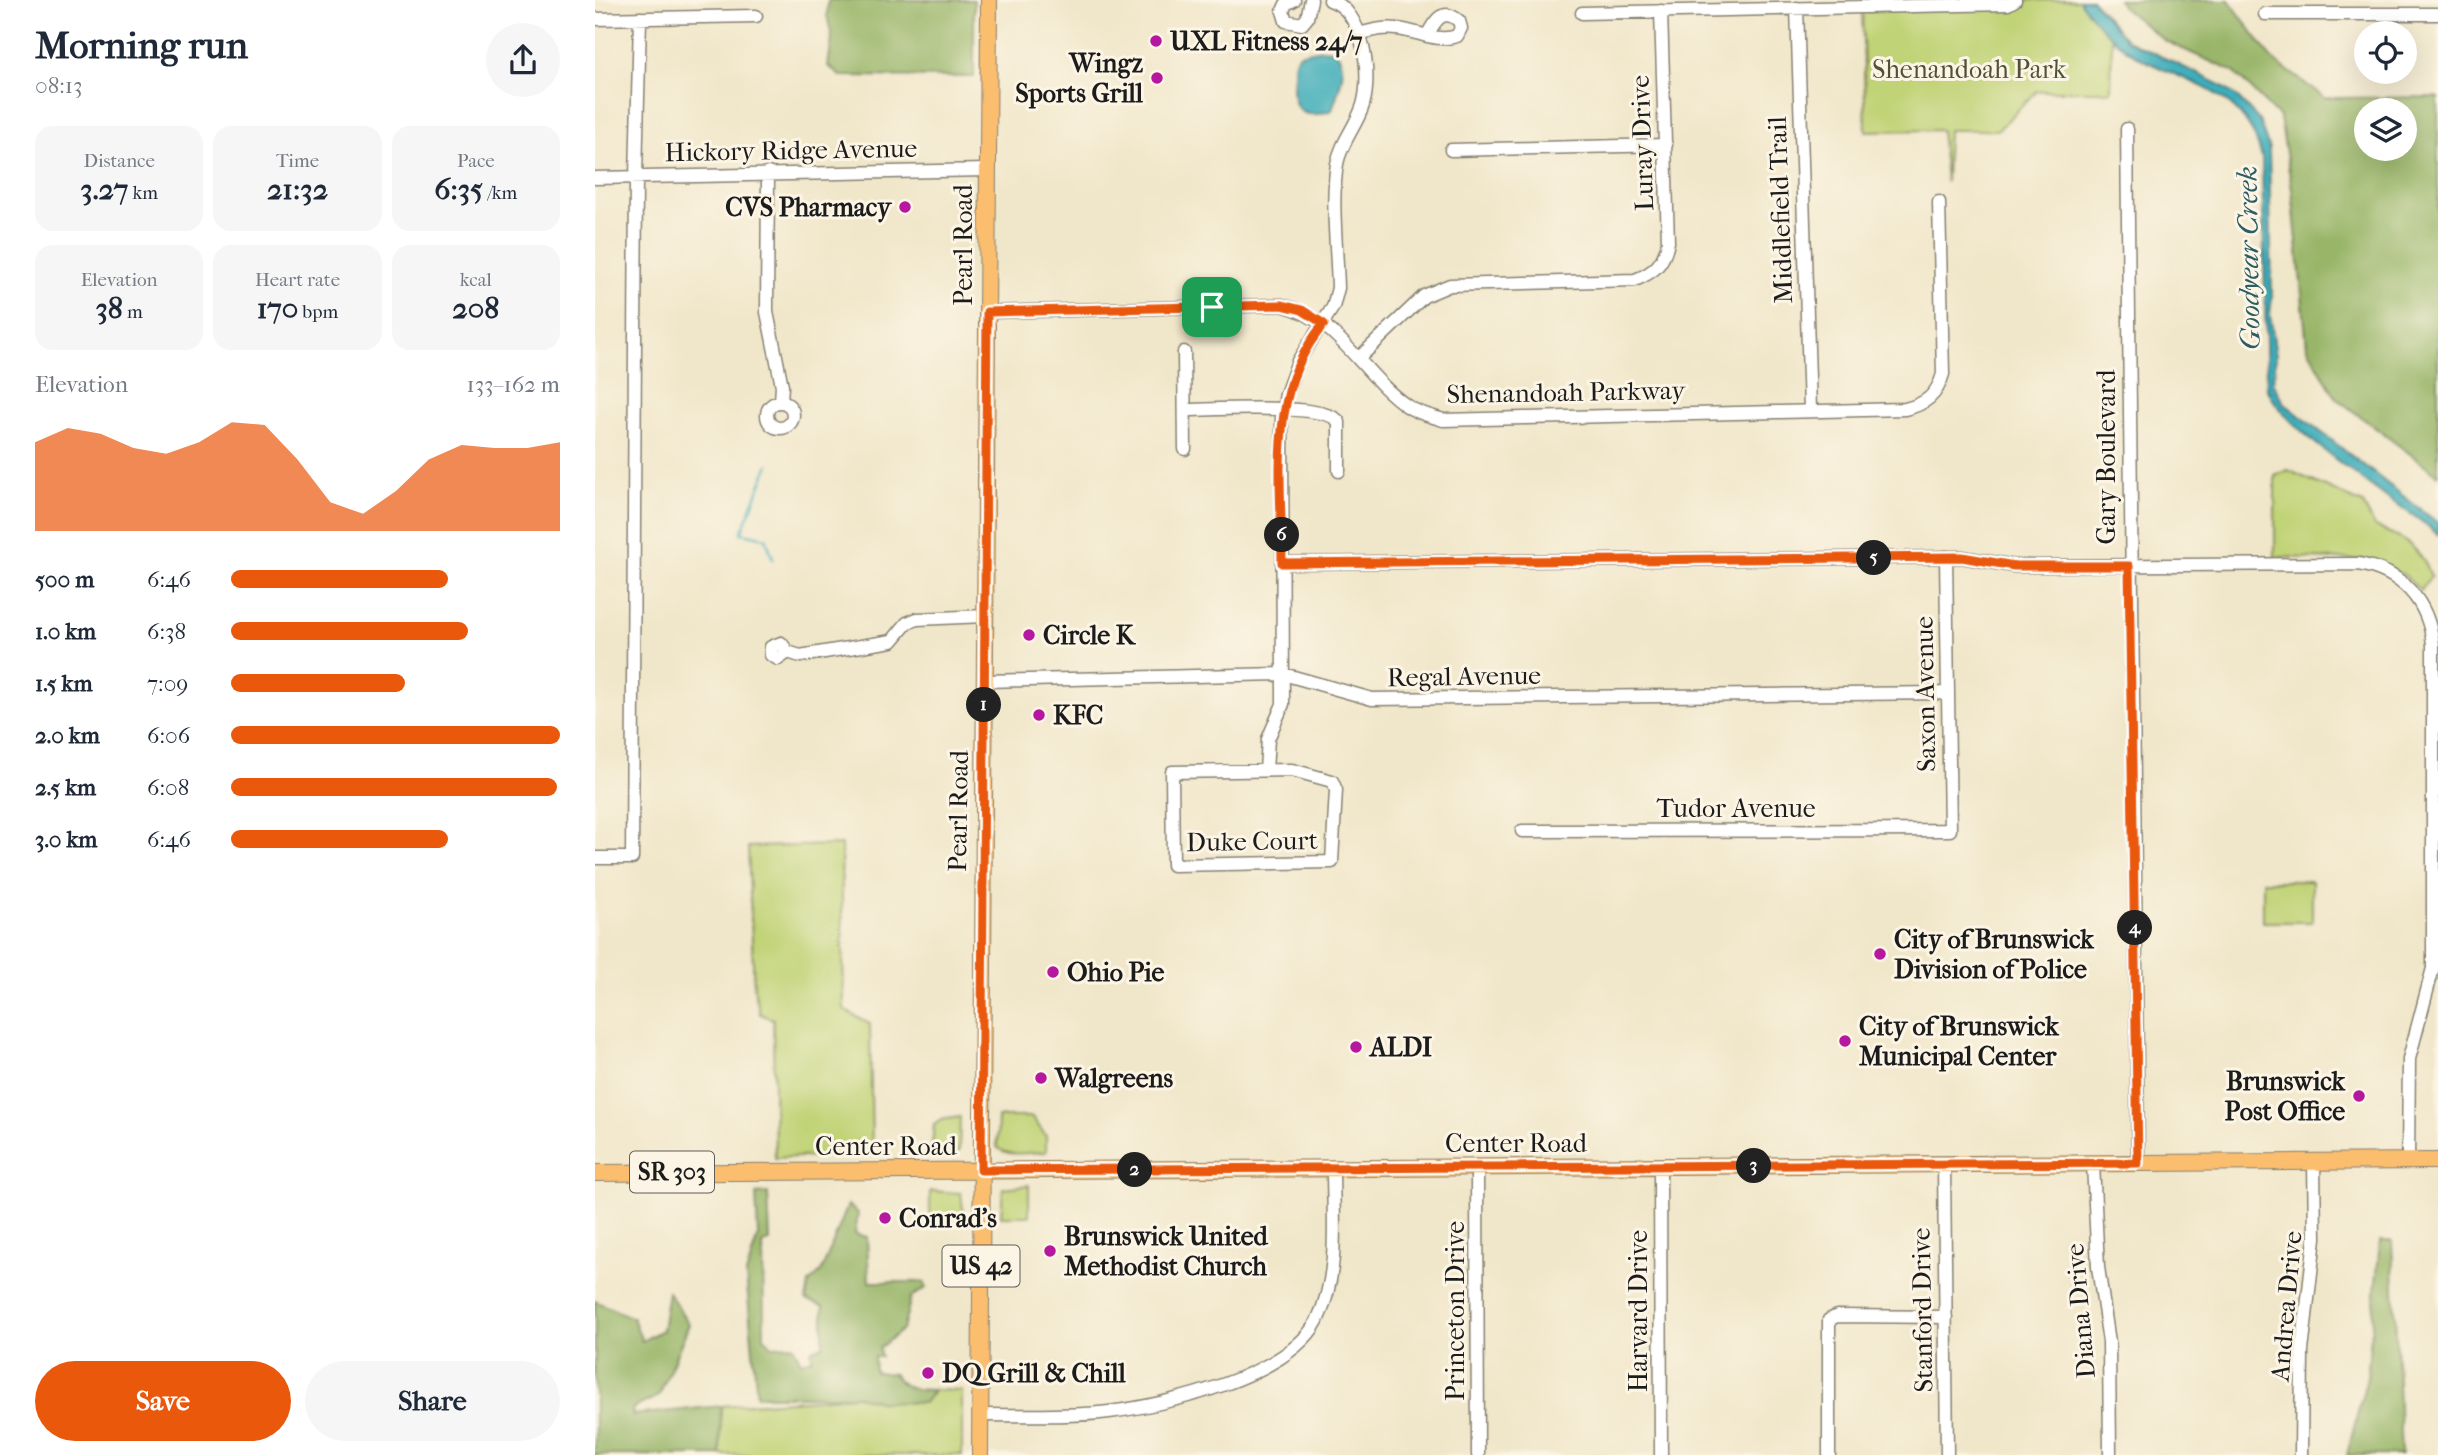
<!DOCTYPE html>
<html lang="en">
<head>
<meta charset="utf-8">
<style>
  body { margin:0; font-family:"IM FELL French Canon",serif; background:#f6f6f7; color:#1f2937; height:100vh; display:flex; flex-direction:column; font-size:26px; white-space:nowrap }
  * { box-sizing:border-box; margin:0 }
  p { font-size:23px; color:#747a83 }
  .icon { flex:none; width:38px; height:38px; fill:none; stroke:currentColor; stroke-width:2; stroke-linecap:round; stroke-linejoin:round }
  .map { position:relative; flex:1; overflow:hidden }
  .side { display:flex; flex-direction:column; background:#fff; width:595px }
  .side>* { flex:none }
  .fabs { position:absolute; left:1759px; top:21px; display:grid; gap:14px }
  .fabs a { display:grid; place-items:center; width:63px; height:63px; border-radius:50%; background:#fff; box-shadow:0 7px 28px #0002; font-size:35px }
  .pin { position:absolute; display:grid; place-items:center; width:60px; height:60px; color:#fff; margin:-30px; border-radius:14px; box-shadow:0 4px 10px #0006 }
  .km { position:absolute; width:35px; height:35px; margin:-18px; border-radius:50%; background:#222; color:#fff; font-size:19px; line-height:35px; text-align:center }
  .round { display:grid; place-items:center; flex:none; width:74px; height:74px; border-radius:37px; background:#f6f6f7 }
  .head { display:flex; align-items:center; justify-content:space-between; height:119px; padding:0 35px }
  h1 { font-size:38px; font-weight:700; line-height:52px }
  .metrics { display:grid; grid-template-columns:repeat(3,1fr); gap:10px; height:119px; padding:7px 35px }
  .metrics div { display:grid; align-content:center; border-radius:18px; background:#f6f6f7; text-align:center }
  .metrics b { font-size:30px; font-weight:700 }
  .metrics small { font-size:19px; font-weight:400 }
  .metrics p { font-size:19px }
  .chart { height:196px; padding:14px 35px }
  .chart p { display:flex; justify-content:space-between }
  .chart svg { width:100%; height:126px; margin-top:7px; fill:#ea580c; opacity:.7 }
  .primary-button { display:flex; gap:14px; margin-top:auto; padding:14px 35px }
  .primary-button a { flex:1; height:80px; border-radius:42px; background:#ea580c; color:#fff; font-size:28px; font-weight:700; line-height:80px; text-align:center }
  .primary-button a+a { background:#f6f6f7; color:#1f2937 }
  ul { padding:0 35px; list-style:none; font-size:23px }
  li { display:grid; grid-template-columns:112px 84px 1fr; align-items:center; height:52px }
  li i { height:18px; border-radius:9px; background:#ea580c }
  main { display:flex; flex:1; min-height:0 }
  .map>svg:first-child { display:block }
  .green { fill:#c1d377; stroke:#6e784a; stroke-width:2 }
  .forest { fill:#98b568; stroke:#5a6842; stroke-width:2; fill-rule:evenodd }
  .water { fill:#3eadba; stroke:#2d646b; stroke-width:2 }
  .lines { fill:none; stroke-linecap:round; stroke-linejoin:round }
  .stream { stroke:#3eadba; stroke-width:2.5 }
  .minor-casing { stroke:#868172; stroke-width:15 }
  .major-casing { stroke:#868172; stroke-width:18 }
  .minor { stroke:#fff; stroke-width:12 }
  .major { stroke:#fbbd6e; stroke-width:16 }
  .route-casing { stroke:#fff; stroke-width:14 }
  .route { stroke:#ea580c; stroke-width:9 }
  .poi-dot { fill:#b5179e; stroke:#fcf5e5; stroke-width:2.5 }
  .labels { text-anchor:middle; stroke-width:6; stroke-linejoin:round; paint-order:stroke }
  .shield { fill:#fcf5e5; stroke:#5f5d58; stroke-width:2 }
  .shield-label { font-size:24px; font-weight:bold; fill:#1c1c1c }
  .poi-label { font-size:26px; font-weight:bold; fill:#1c1c1c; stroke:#fcf5e5; text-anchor:start }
  .park-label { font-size:26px; fill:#4e5337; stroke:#fcf5e5 }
  .street-label { font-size:26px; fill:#1c1c1c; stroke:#fcf5e5 }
  .water-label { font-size:28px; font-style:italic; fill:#2b5d63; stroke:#fcf5e5 }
</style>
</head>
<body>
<main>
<section class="side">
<div class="head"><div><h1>Morning run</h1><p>08:13</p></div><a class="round"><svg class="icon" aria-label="share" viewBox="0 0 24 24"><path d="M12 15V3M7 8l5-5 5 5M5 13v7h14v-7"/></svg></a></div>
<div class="metrics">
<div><p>Distance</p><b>3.27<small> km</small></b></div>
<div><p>Time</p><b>21:32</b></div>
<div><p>Pace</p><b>6:35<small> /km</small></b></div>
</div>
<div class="metrics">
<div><p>Elevation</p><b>38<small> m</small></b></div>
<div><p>Heart rate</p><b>170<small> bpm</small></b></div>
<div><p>kcal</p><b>208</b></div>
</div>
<div class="chart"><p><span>Elevation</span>133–162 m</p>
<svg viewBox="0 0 160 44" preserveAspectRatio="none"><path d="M0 44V13L10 8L20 10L30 15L40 17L50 13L60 6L70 7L80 19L90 34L100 38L110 30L120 19L130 14L140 15L150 15L160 13V44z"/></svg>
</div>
<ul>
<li><b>500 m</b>6:46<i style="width:66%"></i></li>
<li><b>1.0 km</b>6:38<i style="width:72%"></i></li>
<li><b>1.5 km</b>7:09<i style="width:53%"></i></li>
<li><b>2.0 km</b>6:06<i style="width:100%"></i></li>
<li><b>2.5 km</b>6:08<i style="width:99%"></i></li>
<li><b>3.0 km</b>6:46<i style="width:66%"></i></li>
</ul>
<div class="primary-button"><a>Save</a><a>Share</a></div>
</section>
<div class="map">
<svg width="1843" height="1455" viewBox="0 0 1843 1455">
  <rect width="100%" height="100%" fill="#fcf5e5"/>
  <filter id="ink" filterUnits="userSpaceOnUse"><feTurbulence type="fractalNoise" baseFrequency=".0143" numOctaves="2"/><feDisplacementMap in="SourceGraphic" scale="14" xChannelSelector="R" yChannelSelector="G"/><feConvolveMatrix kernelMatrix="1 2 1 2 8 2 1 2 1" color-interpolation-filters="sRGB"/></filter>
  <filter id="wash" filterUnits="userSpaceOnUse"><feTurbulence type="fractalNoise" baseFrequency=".00686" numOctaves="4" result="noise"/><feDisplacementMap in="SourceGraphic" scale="28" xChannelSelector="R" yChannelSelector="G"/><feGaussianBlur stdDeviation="1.57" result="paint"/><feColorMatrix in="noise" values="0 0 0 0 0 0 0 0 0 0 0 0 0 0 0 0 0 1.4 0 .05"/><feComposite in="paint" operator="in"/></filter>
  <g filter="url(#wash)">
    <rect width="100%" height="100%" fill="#f0e6c9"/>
    <!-- green -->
    <path class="green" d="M 1435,0 L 1490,0 L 1517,29 L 1516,91 L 1442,91 L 1403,130 L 1353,130 L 1351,182 L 1346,130 L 1271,131 L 1267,11 L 1418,7 Z
      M 1693,470 L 1768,504 L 1780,527 C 1808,537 1825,547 1836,576 L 1826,591 L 1808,574 L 1770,560 L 1680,557 L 1680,476 Z
      M 246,845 L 249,1010 L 275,1024 L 277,1154 L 180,1158 L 178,1019 L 165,1014 L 159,988 L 153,847 Z
      M 1668,881 L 1717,881 L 1717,922 L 1668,922 Z
      M 365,1117 L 364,1151 L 357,1155 L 336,1156 L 339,1125 L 346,1120 Z
      M 403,1117 L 437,1117 L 451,1136 L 451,1152 C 435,1152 413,1158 402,1147 Z
      M 434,1185 L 434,1216 L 406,1216 L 408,1188 Z
      M 335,1191 L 366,1193 L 369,1218 L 335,1219 Z
      M 338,1390 L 367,1391 L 367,1455 L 125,1455 L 126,1406 L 262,1396 L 289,1402 L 336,1395 Z"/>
    <!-- forest -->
    <path class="forest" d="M 233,0 L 379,0 L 379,77 L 245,76 L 233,66 L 237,38 L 232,15 Z
      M 1523,0 L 1634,0 L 1676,58 L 1730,98 L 1843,97 L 1843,475 L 1741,398 L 1712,347 L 1697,189 L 1685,118 L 1639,72 L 1570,41 L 1527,7 ZM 1810,110 L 1810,149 L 1771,149 L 1771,110 Z
      M 173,1193 L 175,1241 L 168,1243 L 169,1337 L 177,1346 L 198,1345 L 206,1362 L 217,1359 L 216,1350 L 228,1346 L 228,1306 L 211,1300 L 214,1283 L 226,1272 L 253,1205 L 263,1213 L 260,1234 L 272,1237 L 274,1282 L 329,1282 L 331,1288 L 316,1297 L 308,1329 L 284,1348 L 286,1357 L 279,1357 L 280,1372 L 299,1374 C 308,1390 321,1390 338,1390 L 329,1403 L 289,1402 L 262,1396 L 162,1396 L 151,1274 L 163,1236 L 161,1194 Z
      M 1785,1241 L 1797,1241 L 1806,1455 L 1752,1455 L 1772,1377 Z
      M 73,1292 L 94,1324 L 64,1396 L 38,1408 L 37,1415 L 126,1406 L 125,1455 L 0,1455 L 0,1301 L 38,1318 L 47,1341 L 67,1330 Z"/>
    <!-- water -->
    <path class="water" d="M 1484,0 L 1497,0 L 1532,40 L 1624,84 L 1641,96 L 1664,120 L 1674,149 L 1677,297 L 1675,314 L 1681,356 L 1678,383 L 1690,404 L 1843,523 L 1843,535 C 1827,519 1809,510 1791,497 C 1754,469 1694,429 1672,390 L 1667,158 C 1651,92 1599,86 1547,59 C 1522,46 1501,24 1484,0 Z
      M 726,49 L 739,50 C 756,66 743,90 737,110 C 703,123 695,105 699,76 C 700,67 697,62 704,54 Z"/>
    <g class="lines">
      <!-- stream -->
      <path class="stream" d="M 146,533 L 174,464
        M 148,533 L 171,538 L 178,559"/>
    </g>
  </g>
  <g filter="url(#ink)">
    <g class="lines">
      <!-- minor casing -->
      <g class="minor-casing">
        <path id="minor" d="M 699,0 L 691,4 L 688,11 L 691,21 L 707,24 L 712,18 L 716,0
          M 1202,8 L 1215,409
          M 987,13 L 1413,4 L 1420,0
          M 1670,14 L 1843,14
          M 0,19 L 161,16
          M 763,34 C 776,31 788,27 802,29 C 823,31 841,43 862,36 L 866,28 L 864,21 C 848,7 840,20 832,36
          M 1532,129 L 1543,1163
          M 856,150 L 1071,145
          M 173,173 L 172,312 L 187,386 L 186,401
          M 0,178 L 392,170
          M 392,312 L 687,305 C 746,320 766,374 812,406 C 822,413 836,416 848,420 L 1310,409 C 1331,404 1342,395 1348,374 L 1344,202
          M 589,352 L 590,449
          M 764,358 L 829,296 L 855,285 L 1040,280 C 1060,272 1069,263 1073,242 L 1066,11
          M172 415a13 13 0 1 1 26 0a13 13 0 1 1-26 0Z
          M 590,410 C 616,410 731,402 744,422 L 744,471
          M 687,563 L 1367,557 L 1419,566 L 1763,564 C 1807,571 1833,601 1838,644 L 1838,968 L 1814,1059 L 1813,1161
          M 193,652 L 183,659 L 176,655 L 176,647 L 186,643 L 193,652 L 205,656 L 297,641 L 312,623 L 322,619 L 390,616
          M 389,681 L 688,674 L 777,699 L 1353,693
          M 671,770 L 673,739 L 688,704 L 687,417 L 691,394 L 703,361 L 738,307 L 743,288 C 742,249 736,201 742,164 C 746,142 762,125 768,105 C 777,75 769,11 735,0
          M 697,770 L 737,781 L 741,790 L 737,862 L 578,865 L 577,772 Z
          M 927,831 L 1355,830 L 1351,557
          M 0,858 L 37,858 L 41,176 L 45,18
          M 1498,1163 L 1503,1267 L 1514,1342 L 1515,1455
          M 1349,1164 L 1352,1455
          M 1065,1166 L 1066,1455
          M 882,1168 L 883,1455
          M 386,1415 C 428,1415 472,1417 514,1412 C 572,1405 693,1376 722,1321 C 745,1275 738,1218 738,1169
          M 1234,1455 L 1234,1320 L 1242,1316 L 1351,1317
          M 1706,1455 L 1707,1351 L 1720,1238 L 1719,1162"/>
      </g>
      <!-- major casing -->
      <g class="major-casing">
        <path id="major" d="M 0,1173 L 1843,1161
          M 385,1455 L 394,0"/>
      </g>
      <!-- minor -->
      <use href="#minor" class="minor"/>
      <!-- major -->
      <use href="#major" class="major"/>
    </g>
  </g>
  <g class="lines" filter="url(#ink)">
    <!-- route casing -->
    <g class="route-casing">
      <path id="route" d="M 687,305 L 707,310 L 729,324 C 671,391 687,481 687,563 L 1367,557 L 1419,566 L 1534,566 L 1543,1163 L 386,1170 L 392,312 Z"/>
    </g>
    <!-- route -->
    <use href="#route" class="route"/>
  </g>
  <!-- markers -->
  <g class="poi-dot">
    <circle cx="561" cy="41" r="7"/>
    <circle cx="562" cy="78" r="7"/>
    <circle cx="310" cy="207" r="7"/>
    <circle cx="434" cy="635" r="7"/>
    <circle cx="444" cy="715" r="7"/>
    <circle cx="1285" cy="954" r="7"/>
    <circle cx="458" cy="972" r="7"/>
    <circle cx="1250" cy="1041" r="7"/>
    <circle cx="761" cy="1047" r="7"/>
    <circle cx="446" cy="1078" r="7"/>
    <circle cx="1764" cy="1096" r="7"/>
    <circle cx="290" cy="1218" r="7"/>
    <circle cx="455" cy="1251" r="7"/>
    <circle cx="333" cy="1373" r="7"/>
  </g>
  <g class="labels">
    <!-- shield labels -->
    <g class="shield">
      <rect x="35" y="1151.5" width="84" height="41" rx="5"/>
      <rect x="347.5" y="1245.5" width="77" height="41" rx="5"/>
    </g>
    <g class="shield-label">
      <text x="77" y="1180">SR 303</text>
      <text x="386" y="1274">US 42</text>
    </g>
    <!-- poi labels -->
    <g class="poi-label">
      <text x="575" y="50">UXL Fitness 24/7</text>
      <text x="548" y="72" text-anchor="end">Wingz<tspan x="548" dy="30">Sports Grill</tspan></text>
      <text x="296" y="216" text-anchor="end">CVS Pharmacy</text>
      <text x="448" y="644">Circle K</text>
      <text x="458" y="724">KFC</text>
      <text x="1299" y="948">City of Brunswick<tspan x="1299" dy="30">Division of Police</tspan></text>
      <text x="472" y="981">Ohio Pie</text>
      <text x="1264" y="1035">City of Brunswick<tspan x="1264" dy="30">Municipal Center</tspan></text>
      <text x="775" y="1056">ALDI</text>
      <text x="460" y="1087">Walgreens</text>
      <text x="1750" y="1090" text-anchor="end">Brunswick<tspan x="1750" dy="30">Post Office</tspan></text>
      <text x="304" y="1227">Conrad's</text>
      <text x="469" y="1245">Brunswick United<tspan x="469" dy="30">Methodist Church</tspan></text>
      <text x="347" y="1382">DQ Grill &amp; Chill</text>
    </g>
    <!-- park labels -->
    <g class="park-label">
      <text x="1374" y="78">Shenandoah Park</text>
    </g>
    <!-- street labels -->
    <g class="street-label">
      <text transform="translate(1047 143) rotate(-92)" y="9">Luray Drive</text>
      <text transform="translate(196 150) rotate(-1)" y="9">Hickory Ridge Avenue</text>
      <text transform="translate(1185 210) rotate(-92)" y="9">Middlefield Trail</text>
      <text transform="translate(368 245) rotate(-90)" y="9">Pearl Road</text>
      <text transform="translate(971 392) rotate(-1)" y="9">Shenandoah Parkway</text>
      <text transform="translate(1511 457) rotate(-90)" y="9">Gary Boulevard</text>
      <text transform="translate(869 676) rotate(-1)" y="9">Regal Avenue</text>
      <text transform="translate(1330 694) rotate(-91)" y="9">Saxon Avenue</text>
      <text x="1141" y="817">Tudor Avenue</text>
      <text transform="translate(363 811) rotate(-89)" y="9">Pearl Road</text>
      <text transform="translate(657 841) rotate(-1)" y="9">Duke Court</text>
      <text x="921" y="1152">Center Road</text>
      <text x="291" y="1155">Center Road</text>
      <text transform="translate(1691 1306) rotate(-85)" y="9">Andrea Drive</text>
      <text transform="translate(1327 1310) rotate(-91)" y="9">Stanford Drive</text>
      <text transform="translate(860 1311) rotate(-90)" y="9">Princeton Drive</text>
      <text transform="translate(1043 1311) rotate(-90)" y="9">Harvard Drive</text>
      <text transform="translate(1485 1311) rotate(-95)" y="9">Diana Drive</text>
    </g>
    <!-- water labels -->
    <g class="water-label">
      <text transform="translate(1653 258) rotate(-91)" y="10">Goodyear Creek</text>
    </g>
  </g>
</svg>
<div class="fabs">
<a><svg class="icon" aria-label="locate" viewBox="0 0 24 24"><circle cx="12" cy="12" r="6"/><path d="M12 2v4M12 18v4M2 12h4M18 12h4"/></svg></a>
<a><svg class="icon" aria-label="layers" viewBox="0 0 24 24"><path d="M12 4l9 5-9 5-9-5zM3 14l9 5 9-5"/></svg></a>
</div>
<div class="pin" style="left:617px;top:307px;background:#1e9e55"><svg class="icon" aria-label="arrive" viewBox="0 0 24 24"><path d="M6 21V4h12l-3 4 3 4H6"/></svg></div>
<b class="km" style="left:389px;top:705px">1</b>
<b class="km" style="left:540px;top:1170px">2</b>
<b class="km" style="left:1159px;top:1166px">3</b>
<b class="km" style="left:1540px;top:928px">4</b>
<b class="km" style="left:1279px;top:558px">5</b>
<b class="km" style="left:687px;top:535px">6</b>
</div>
</main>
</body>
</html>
